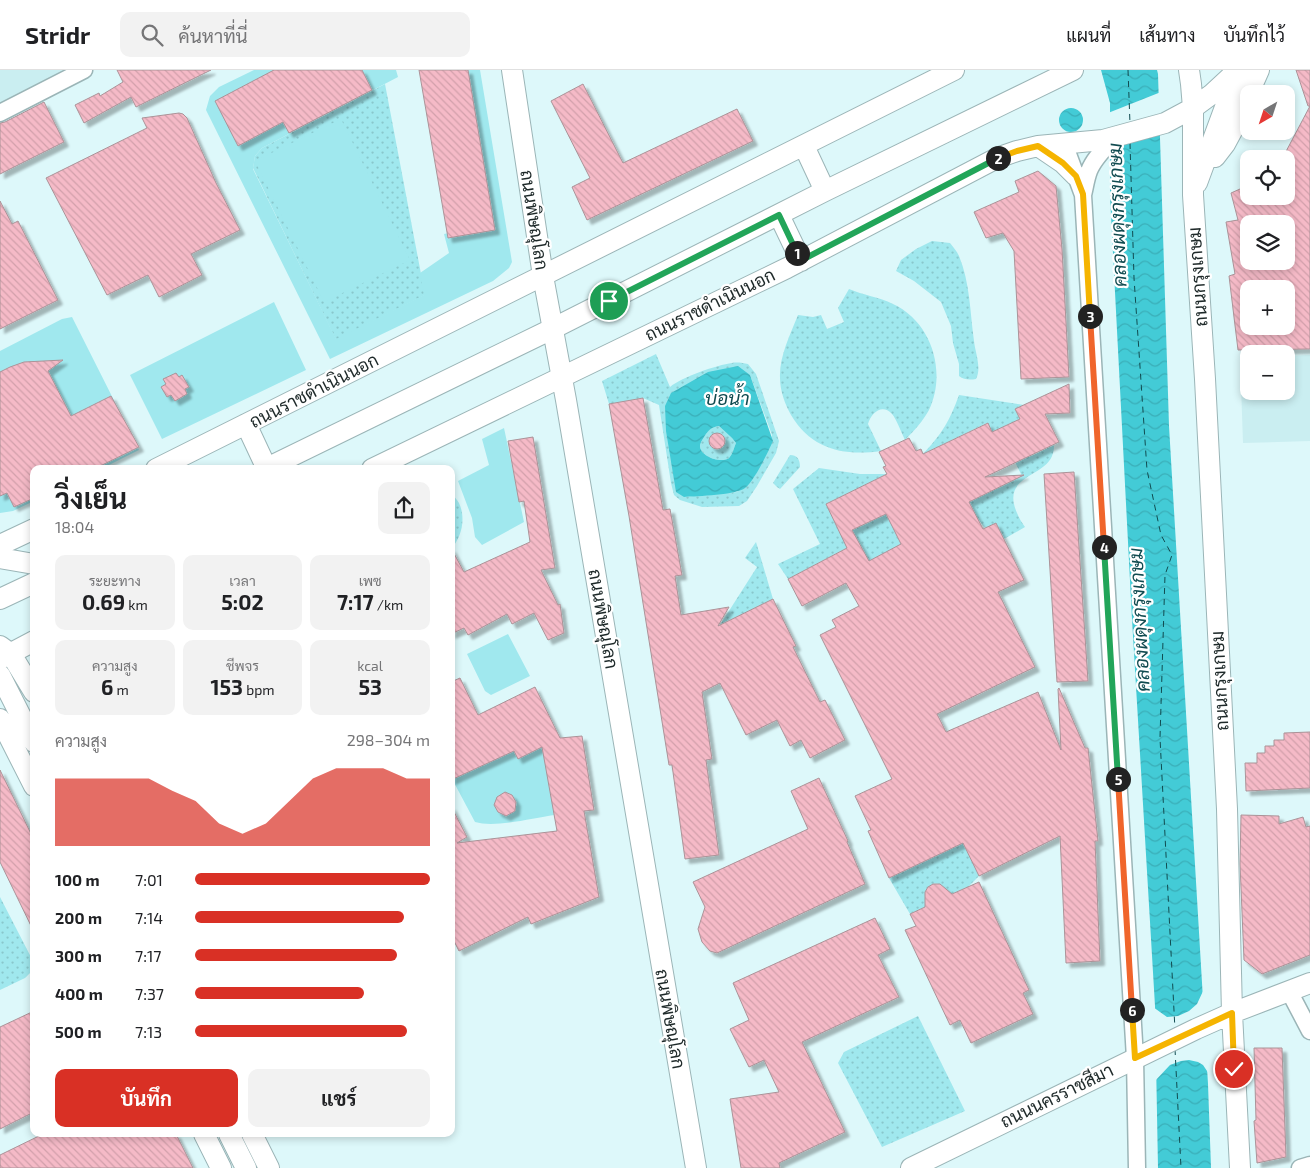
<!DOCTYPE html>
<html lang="th">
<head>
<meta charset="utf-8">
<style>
  body { margin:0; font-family:"Exo 2",Sarabun,sans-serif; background:#f2f2f2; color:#202124; height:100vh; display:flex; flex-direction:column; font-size:19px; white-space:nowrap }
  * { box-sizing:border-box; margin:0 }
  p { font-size:16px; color:#757577 }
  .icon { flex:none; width:28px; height:28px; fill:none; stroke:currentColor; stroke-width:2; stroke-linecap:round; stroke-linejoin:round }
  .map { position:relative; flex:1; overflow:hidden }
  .side { position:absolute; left:30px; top:395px; width:425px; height:672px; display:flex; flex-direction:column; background:#fff; border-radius:10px; box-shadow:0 2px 8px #0003 }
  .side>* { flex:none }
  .needle { width:32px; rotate:219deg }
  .tools { position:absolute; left:1240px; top:15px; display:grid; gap:10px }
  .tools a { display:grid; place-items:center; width:55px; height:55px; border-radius:10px; background:#fff; box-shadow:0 2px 8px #0003; font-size:25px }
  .pin { position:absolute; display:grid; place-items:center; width:42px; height:42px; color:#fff; margin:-21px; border:2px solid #fff; border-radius:50%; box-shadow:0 1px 5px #0007 }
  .km { position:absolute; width:25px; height:25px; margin:-12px; border-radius:50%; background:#222; color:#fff; font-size:14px; line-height:25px; text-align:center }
  .round { display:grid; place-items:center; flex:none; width:52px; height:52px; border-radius:10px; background:#f2f2f2 }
  .head { display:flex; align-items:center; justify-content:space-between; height:85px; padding:0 25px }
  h1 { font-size:28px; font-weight:700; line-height:38px }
  .metrics { display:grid; grid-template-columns:repeat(3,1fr); gap:8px; height:85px; padding:5px 25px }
  .metrics div { display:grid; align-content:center; border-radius:10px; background:#f2f2f2; text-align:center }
  .metrics b { font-size:21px; font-weight:700 }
  .metrics small { font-size:14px; font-weight:400 }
  .metrics p { font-size:14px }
  .chart { height:140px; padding:10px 25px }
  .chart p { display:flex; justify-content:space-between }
  .chart svg { width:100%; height:90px; margin-top:5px; fill:#d93025; opacity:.7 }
  .cta { display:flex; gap:10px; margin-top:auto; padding:10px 25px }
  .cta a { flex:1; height:58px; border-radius:10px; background:#d93025; color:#fff; font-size:20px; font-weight:700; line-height:58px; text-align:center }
  .cta a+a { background:#f2f2f2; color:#202124 }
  ul { padding:0 25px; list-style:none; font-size:16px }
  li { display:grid; grid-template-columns:80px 60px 1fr; align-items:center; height:38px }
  li i { height:12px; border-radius:6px; background:#d93025 }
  header { display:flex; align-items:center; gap:30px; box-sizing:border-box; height:70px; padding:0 25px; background:#fff; border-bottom:1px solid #e0e0e0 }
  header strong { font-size:24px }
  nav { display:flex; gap:28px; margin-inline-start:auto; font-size:18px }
  .search { width:350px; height:45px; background:#f2f2f2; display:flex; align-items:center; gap:12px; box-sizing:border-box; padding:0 18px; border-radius:10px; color:#757577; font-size:19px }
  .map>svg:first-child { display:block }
  .built { fill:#caeef1 }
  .grass { fill:url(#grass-dots); fill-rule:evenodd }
  .garden { fill:#a0e8ee }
  .water { fill:url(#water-waves); fill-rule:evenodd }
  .pier { fill:#ddf8fa }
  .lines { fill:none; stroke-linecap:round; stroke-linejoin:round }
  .ferry { stroke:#104b50; stroke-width:1; stroke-dasharray:6 5; stroke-linecap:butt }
  .building { fill:url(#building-back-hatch); stroke:#ab9398; fill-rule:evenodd; filter:url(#shadow) }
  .minor-casing { stroke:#9bb5b7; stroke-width:19 }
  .major-casing { stroke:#9bb5b7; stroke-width:22 }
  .minor { stroke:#fff; stroke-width:16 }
  .major { stroke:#fff; stroke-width:20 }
  .split-1-casing { stroke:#fff; stroke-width:10 }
  .split-2-casing { stroke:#fff; stroke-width:10 }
  .split-3-casing { stroke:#fff; stroke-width:10 }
  .split-4-casing { stroke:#fff; stroke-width:10 }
  .split-5-casing { stroke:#fff; stroke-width:10 }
  .split-6-casing { stroke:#fff; stroke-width:10 }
  .split-7-casing { stroke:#fff; stroke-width:10 }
  .split-1 { stroke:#22a559; stroke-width:6 }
  .split-2 { stroke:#22a559; stroke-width:6 }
  .split-3 { stroke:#f5b400; stroke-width:6 }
  .split-4 { stroke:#f0652b; stroke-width:6 }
  .split-5 { stroke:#22a559; stroke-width:6 }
  .split-6 { stroke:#f0652b; stroke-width:6 }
  .split-7 { stroke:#f5b400; stroke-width:6 }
  .labels { text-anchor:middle; stroke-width:4.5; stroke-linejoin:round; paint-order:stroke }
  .street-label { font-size:18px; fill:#1e2929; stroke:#fff }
  .water-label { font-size:19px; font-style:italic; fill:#104b50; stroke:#fff }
</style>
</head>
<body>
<header>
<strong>Stridr</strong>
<div class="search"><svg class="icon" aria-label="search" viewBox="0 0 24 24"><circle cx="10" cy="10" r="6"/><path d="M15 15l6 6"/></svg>ค้นหาที่นี่</div>
<nav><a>แผนที่</a><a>เส้นทาง</a><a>บันทึกไว้</a></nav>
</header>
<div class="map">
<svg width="1310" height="1098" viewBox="0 0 1310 1098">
  <defs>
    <pattern id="grass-dots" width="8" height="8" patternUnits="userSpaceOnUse" patternTransform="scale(1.25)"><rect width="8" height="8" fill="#a0e8ee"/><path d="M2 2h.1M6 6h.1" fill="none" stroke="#89c7cc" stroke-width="1.8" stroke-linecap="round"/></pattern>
    <pattern id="water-waves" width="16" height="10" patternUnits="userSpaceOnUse" patternTransform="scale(1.25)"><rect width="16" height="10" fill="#43cbd6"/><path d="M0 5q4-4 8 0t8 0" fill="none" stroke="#3aaeb8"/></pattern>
    <pattern id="building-back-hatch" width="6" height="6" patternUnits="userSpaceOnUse" patternTransform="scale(1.25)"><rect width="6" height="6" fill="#f5bac7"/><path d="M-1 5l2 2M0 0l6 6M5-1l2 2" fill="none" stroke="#d2a0ab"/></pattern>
    <filter id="shadow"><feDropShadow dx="4.5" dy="4.5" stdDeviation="1" flood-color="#0004"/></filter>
  </defs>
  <rect width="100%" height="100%" fill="#ddf8fa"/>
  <!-- built -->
  <path class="built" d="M 0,0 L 69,0 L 0,35 Z
    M 1310,285 L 1310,371 L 1243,373 L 1240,287 L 1249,287 L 1249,321 L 1286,321 L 1286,286 Z"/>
  <!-- grass -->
  <path class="grass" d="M 385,14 L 425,225 L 336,270 L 253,98 L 255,86 L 262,78 Z
    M 932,171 L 950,173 C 953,177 957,181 959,186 C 970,212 970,242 974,271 C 975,282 982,298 976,309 C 970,310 964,310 959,306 L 959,294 L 953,273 L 951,256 L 941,232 L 914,211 L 896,201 L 901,190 L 916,179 Z
    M 849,219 C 863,225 879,227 893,234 C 932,252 947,302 929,340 C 923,351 914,361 905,370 C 902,364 896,348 892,344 C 882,333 871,343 868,354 L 881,381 C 844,386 812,380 791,345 C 785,334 780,321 780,308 C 779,287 790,265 798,245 L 813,247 L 821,245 L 827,259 L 844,252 L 838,238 Z
    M 656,284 L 670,317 C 682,307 717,295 732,293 C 737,292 743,293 748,294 L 756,304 L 779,371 L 776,383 L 757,416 L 747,431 L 739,436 L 702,437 L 680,430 L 674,425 L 671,413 L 659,335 L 643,328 L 609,334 L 602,311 ZM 708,302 L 750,305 L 772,365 L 770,377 L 754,407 L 737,422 L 684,427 Z
    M 959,325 L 1024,335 L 1015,339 L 1020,349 L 992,362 L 987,353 L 923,384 C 942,364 950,350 959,325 Z
    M 719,356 L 732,368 L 736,373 C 734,377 733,384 729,388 C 721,394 699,386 700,375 C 701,371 704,367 706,364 C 710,358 712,357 719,356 Z
    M 1054,375 C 1054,377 1054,380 1053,383 C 1047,408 1000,404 1017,443 C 1019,448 1022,453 1025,457 L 1004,469 L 996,453 L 985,458 L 977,448 L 965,423 L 981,426 L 1022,406 L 1010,382 L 1029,387 Z
    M 790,385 C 797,385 800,389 800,397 L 780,419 L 777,417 L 773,413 Z
    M 819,398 L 860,404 L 887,404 L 826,434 L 841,465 L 902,435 L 893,457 L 901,475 L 869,491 L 858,472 L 788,509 L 778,494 L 820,474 L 793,419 Z
    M 451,423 C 454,426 457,430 459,433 C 466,448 462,467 451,479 Z
    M 756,472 L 773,529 L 720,555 L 757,497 L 745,488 Z
    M 963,773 L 979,806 L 968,817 L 949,825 C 943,813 933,808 925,822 L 929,835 L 910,844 L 889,808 Z
    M 0,827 L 34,893 L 32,901 L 25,908 L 0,920 Z
    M 918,946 L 965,1041 L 882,1077 L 838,993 L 844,982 Z"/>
  <!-- garden -->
  <path class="garden" d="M 254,0 L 396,0 L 398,7 L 262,78 L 255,86 L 253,99 L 336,269 L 424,225 L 420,203 L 449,183 L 444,164 L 489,155 L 462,0 L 480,0 L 512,192 L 509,198 L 493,211 L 330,289 L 206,40 L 210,26 L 219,17 Z
    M 341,49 L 410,190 L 324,232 L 255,91 Z
    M 274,232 L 306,300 L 162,369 L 130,305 Z
    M 72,247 L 139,380 L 101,399 L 34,399 L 34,431 L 13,441 L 0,443 L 0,281 L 62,249 Z
    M 504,358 L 524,452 L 482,475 L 475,467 L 472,448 L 458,411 L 489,395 L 482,369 Z
    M 508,564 L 530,606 L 491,625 L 485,621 L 467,584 Z
    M 542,661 L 554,745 C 533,748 495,758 475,752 L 451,707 Z"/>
  <!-- water -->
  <path class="water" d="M 1101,0 L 1157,0 L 1158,4 L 1169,356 L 1208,1014 L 1211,1098 L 1158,1098 L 1155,936 L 1132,549 L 1110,126 L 1110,33 Z
    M1059 50a12 12 0 1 1 24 0a12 12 0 1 1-24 0Z
    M 738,296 L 750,305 L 773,371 C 768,382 755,410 745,418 C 737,425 697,426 684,427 L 676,422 L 666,361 L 665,336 L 671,323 L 708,302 ZM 719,356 L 732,368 L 736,373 C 734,377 733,384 729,388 C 721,394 699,386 700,375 C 701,371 704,367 706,364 C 710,359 712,357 719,356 Z"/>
  <!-- pier -->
  <path class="pier" d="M 1161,22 L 1162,63 L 1109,78 L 1108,43 Z
    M 1204,919 L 1209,1004 L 1203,995 L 1198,992 L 1189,990 L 1181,991 L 1170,995 L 1155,1011 L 1153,937 L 1167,947 L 1178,946 L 1189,941 L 1197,934 Z"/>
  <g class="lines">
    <!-- ferry -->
    <path class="ferry" d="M 1128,0 L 1130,54
      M 1130,73 L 1134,208 L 1147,400 L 1161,465 L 1172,485 L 1165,505 L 1160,668 L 1175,960
      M 1175,979 L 1181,1098"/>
  </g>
  <!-- building -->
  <path class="building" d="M 117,0 L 211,0 L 136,37 L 131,27 L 84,53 L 75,35 L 99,23 L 100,26 L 123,12 Z
    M 274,0 L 362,0 L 372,20 L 289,63 L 283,52 L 238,76 L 215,31 Z
    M 419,0 L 468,0 L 495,160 L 448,168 Z
    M 1296,0 L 1310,0 L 1310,279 L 1238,280 L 1229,206 L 1235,204 L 1226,152 L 1238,150 L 1231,123 L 1249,115 L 1249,126 L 1286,126 L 1286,89 L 1282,89 L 1310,36 L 1308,36 ZM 1249,154 L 1286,154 L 1286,191 L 1249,191 ZM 1249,219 L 1286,219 L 1286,256 L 1249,256 Z
    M 583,14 L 623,93 L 737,39 L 753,71 L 587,150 L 572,117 L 590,108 L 551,31 Z
    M 44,32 L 64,72 L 0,104 L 0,53 L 5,52 Z
    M 179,43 L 183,44 L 187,48 L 216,113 L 240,160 L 191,184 L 202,205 L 159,227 L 148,205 L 107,225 L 46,108 L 147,58 L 142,48 Z
    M 1038,101 L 1056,116 L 1062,179 L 1069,307 L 1021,309 L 1014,181 L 1003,163 L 986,168 L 974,142 L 1019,122 L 1015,111 Z
    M 0,131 L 12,154 L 18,151 L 58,230 L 0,259 Z
    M 63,290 L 48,301 L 71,346 L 111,326 L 139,377 L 94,399 L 34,399 L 34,428 L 14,437 L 7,423 L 0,426 L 0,302 L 10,297 L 24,292 Z
    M 176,303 L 179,307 L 182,305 L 189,317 L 185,319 L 187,324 L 175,331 L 171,325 L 167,327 L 161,317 L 166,314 L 163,309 Z
    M 1069,314 L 1070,343 L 1045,344 L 1059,372 L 985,407 L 1024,405 L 969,432 L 983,459 L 996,453 L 1024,510 L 998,522 L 1035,597 L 937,644 L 946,662 L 1038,622 L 1061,680 L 1058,619 L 1059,618 L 1085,678 L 1088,678 L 1098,771 L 1095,771 L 1100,891 L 1066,893 L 1060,766 L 979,806 L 963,773 L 889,808 L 868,761 L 871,760 L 855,726 L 892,709 L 820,565 L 836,557 L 832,550 L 859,536 L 846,513 L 802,536 L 788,509 L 847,478 L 826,434 L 887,404 L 883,397 L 886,396 L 879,382 L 909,368 L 916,381 L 921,379 L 923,384 L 988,353 L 992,362 L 1020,349 L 1015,339 ZM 886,444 L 901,474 L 869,491 L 852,460 Z
    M 643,328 L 663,440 L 670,439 L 682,505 L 675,506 L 681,545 L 729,537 L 718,556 L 773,529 L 796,576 L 793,577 L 820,632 L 825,630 L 845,670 L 810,688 L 801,670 L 790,676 L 777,650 L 746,665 L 720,613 L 702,622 L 712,689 L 706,690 L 719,785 L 685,789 L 672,695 L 669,695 L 629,446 L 609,334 Z
    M709 371a8 8 0 1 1 16 0a8 8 0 1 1-16 0Z
    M 533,367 L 555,498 L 541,500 L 558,535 L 560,534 L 564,563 L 548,570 L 534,543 L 512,554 L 507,544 L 468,565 L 464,558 L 451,564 L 451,478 L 464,502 L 530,472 L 524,431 L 519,432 L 508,371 Z
    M 1074,402 L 1088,611 L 1057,612 L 1044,404 Z
    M 460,608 L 478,645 L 535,617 L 560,668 L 582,666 L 594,740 L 584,741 L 599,827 L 531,854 L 528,847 L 459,881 L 451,865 L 451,736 L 467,767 L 457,773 L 557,761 L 542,677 L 518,689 L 514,681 L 451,710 L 451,612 Z
    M 1310,662 L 1310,718 L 1246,721 L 1245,693 L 1257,693 L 1257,683 L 1265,683 L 1265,676 L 1274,676 L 1274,670 L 1284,670 L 1284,663 Z
    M 0,700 L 34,770 L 34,862 L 0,792 Z
    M 819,708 L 848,771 L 847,772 L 865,814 L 717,883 L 710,881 L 702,872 L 698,859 L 705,837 L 693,812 L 808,759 L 791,721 Z
    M 505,722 L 512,725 L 516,732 L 515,741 L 506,746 L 498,742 L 494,735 L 497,727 Z
    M 1241,745 L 1279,746 L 1279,754 L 1303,747 L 1306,757 L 1310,756 L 1310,885 L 1262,904 L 1244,890 L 1240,794 Z
    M 979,812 L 1029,920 L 1023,923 L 1033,944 L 971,973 L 960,950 L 950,955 L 905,860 L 916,856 L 910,844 L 925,837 L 925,822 L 928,817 L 933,814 L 940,814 L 952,824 Z
    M 875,848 L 890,879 L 878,885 L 899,927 L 802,972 L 845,1062 L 779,1093 L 780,1098 L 741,1098 L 730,1029 L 779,1022 L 764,990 L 749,997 L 730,959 L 749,950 L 733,913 Z
    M 34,941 L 34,1042 L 0,1059 L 0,957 Z
    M 1254,978 L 1282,978 L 1286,1087 L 1257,1093 L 1254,1051 L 1256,1050 Z
    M 43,1064 L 176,1064 L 193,1098 L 0,1098 L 0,1085 Z"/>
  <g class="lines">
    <!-- minor casing -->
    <g class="minor-casing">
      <path id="minor" d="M 0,43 L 84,0
        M 1061,73 L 1068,84 L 1083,125 L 1135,988 L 1137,1098
        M 1083,125 C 1085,117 1086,109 1089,101 C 1094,88 1106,77 1115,67
        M 1289,921 L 1310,961
        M 1300,1098 L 1310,1095"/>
    </g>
    <!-- major casing -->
    <g class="major-casing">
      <path id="major" d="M 512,0 L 543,206 L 566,330 L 696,1098
        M 1189,0 L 1191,14 L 1193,38 L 1193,125 L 1205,309 L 1227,739 L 1232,943 L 1240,1098
        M 804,76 L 825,121
        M 1038,76 L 1063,93 L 1076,106
        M 1215,87 L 1225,74 L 1232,61 L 1259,0
        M 1197,113 L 1238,2
        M 779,145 L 801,191
        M 246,354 L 267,399
        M 156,399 L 954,0
        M 265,399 L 552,259 L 825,121 L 1073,0
        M 372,399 L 787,198 L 997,88 L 1017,81 L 1038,76 L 1103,70 L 1165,53 L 1193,38 L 1212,24 L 1238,0
        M 0,475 L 34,459
        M 0,488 L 34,494
        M 0,529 L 34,513
        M 0,576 L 11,584 L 34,622
        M 0,589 L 34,571
        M 0,605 L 34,672
        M 0,649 L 34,716
        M 204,1064 L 221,1098
        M 229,1064 L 246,1098
        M 252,1064 L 269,1098
        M 911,1098 L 1196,959 L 1232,943 L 1310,913"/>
    </g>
    <!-- minor -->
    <use href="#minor" class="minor"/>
    <!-- major -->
    <use href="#major" class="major"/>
  </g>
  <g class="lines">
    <!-- split-1 casing -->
    <g class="split-1-casing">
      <path id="split-1" d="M 609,231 L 779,145 L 797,183"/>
    </g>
    <!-- split-2 casing -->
    <g class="split-2-casing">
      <path id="split-2" d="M 797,183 L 800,191 L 998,88"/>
    </g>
    <!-- split-3 casing -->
    <g class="split-3-casing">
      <path id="split-3" d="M 998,88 L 1017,81 L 1038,76 L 1063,93 L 1076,106 L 1083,124 L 1090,246"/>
    </g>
    <!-- split-4 casing -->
    <g class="split-4-casing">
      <path id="split-4" d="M 1090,246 L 1104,477"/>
    </g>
    <!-- split-5 casing -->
    <g class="split-5-casing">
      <path id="split-5" d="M 1104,477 L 1118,709"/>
    </g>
    <!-- split-6 casing -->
    <g class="split-6-casing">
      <path id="split-6" d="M 1118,709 L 1132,940"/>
    </g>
    <!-- split-7 casing -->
    <g class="split-7-casing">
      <path id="split-7" d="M 1132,940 L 1135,988 L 1232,943 L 1234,999"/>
    </g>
    <!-- split-1 -->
    <use href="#split-1" class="split-1"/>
    <!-- split-2 -->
    <use href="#split-2" class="split-2"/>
    <!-- split-3 -->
    <use href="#split-3" class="split-3"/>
    <!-- split-4 -->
    <use href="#split-4" class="split-4"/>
    <!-- split-5 -->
    <use href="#split-5" class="split-5"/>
    <!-- split-6 -->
    <use href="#split-6" class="split-6"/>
    <!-- split-7 -->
    <use href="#split-7" class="split-7"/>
  </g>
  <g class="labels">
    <!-- street labels -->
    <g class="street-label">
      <text transform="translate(534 150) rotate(81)" y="6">ถนนพิษณุโลก</text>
      <text transform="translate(1198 207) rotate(-94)" y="6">ถนนกรุงเกษม</text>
      <text transform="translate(710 235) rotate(-26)" y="6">ถนนราชดำเนินนอก</text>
      <text transform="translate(314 321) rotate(-27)" y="6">ถนนราชดำเนินนอก</text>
      <text transform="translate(603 549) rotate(80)" y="6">ถนนพิษณุโลก</text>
      <text transform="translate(1220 611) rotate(-93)" y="6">ถนนกรุงเกษม</text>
      <text transform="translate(670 949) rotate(80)" y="6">ถนนพิษณุโลก</text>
      <text transform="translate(1057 1026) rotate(-26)" y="6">ถนนนครราชสีมา</text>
    </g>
    <!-- water labels -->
    <g class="water-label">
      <text transform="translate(1117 145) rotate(-92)" y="7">คลองผดุงกรุงเกษม</text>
      <text x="727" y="335">บ่อน้ำ</text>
      <text transform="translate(1139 550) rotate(-93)" y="7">คลองผดุงกรุงเกษม</text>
    </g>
  </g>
</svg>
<div class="tools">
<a><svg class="needle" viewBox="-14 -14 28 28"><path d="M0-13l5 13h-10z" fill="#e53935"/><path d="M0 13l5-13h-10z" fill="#757577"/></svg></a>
<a><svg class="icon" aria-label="locate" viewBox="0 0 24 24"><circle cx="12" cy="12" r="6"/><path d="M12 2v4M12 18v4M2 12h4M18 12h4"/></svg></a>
<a><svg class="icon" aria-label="layers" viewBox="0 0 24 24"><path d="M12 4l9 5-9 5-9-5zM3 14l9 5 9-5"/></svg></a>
<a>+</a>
<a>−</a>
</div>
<div class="pin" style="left:609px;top:231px;background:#1e9e55"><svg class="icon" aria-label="arrive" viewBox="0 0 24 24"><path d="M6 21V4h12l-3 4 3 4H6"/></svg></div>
<div class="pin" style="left:1234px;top:999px;background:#d93025"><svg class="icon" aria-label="check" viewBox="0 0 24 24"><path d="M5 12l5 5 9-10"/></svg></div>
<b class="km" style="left:797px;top:183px">1</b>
<b class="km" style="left:998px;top:88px">2</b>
<b class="km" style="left:1090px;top:246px">3</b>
<b class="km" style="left:1104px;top:477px">4</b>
<b class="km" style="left:1118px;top:709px">5</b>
<b class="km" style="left:1132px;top:940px">6</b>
<section class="side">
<div class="head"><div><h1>วิ่งเย็น</h1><p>18:04</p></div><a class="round"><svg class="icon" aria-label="share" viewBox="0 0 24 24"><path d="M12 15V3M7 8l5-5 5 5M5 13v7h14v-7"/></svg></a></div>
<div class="metrics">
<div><p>ระยะทาง</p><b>0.69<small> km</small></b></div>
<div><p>เวลา</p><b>5:02</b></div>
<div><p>เพซ</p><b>7:17<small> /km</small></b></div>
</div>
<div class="metrics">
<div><p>ความสูง</p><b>6<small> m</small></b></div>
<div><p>ชีพจร</p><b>153<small> bpm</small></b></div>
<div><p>kcal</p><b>53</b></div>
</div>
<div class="chart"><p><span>ความสูง</span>298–304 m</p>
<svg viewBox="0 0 160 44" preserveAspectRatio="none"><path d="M0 44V11L10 11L20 11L30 11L40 11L50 17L60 22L70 33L80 38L90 33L100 22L110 11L120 6L130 6L140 6L150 11L160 11V44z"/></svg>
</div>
<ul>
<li><b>100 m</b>7:01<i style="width:100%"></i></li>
<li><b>200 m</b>7:14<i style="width:89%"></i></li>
<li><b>300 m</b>7:17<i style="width:86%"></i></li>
<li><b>400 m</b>7:37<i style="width:72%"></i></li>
<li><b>500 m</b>7:13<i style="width:90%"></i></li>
</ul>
<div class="cta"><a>บันทึก</a><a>แชร์</a></div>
</section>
</div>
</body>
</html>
